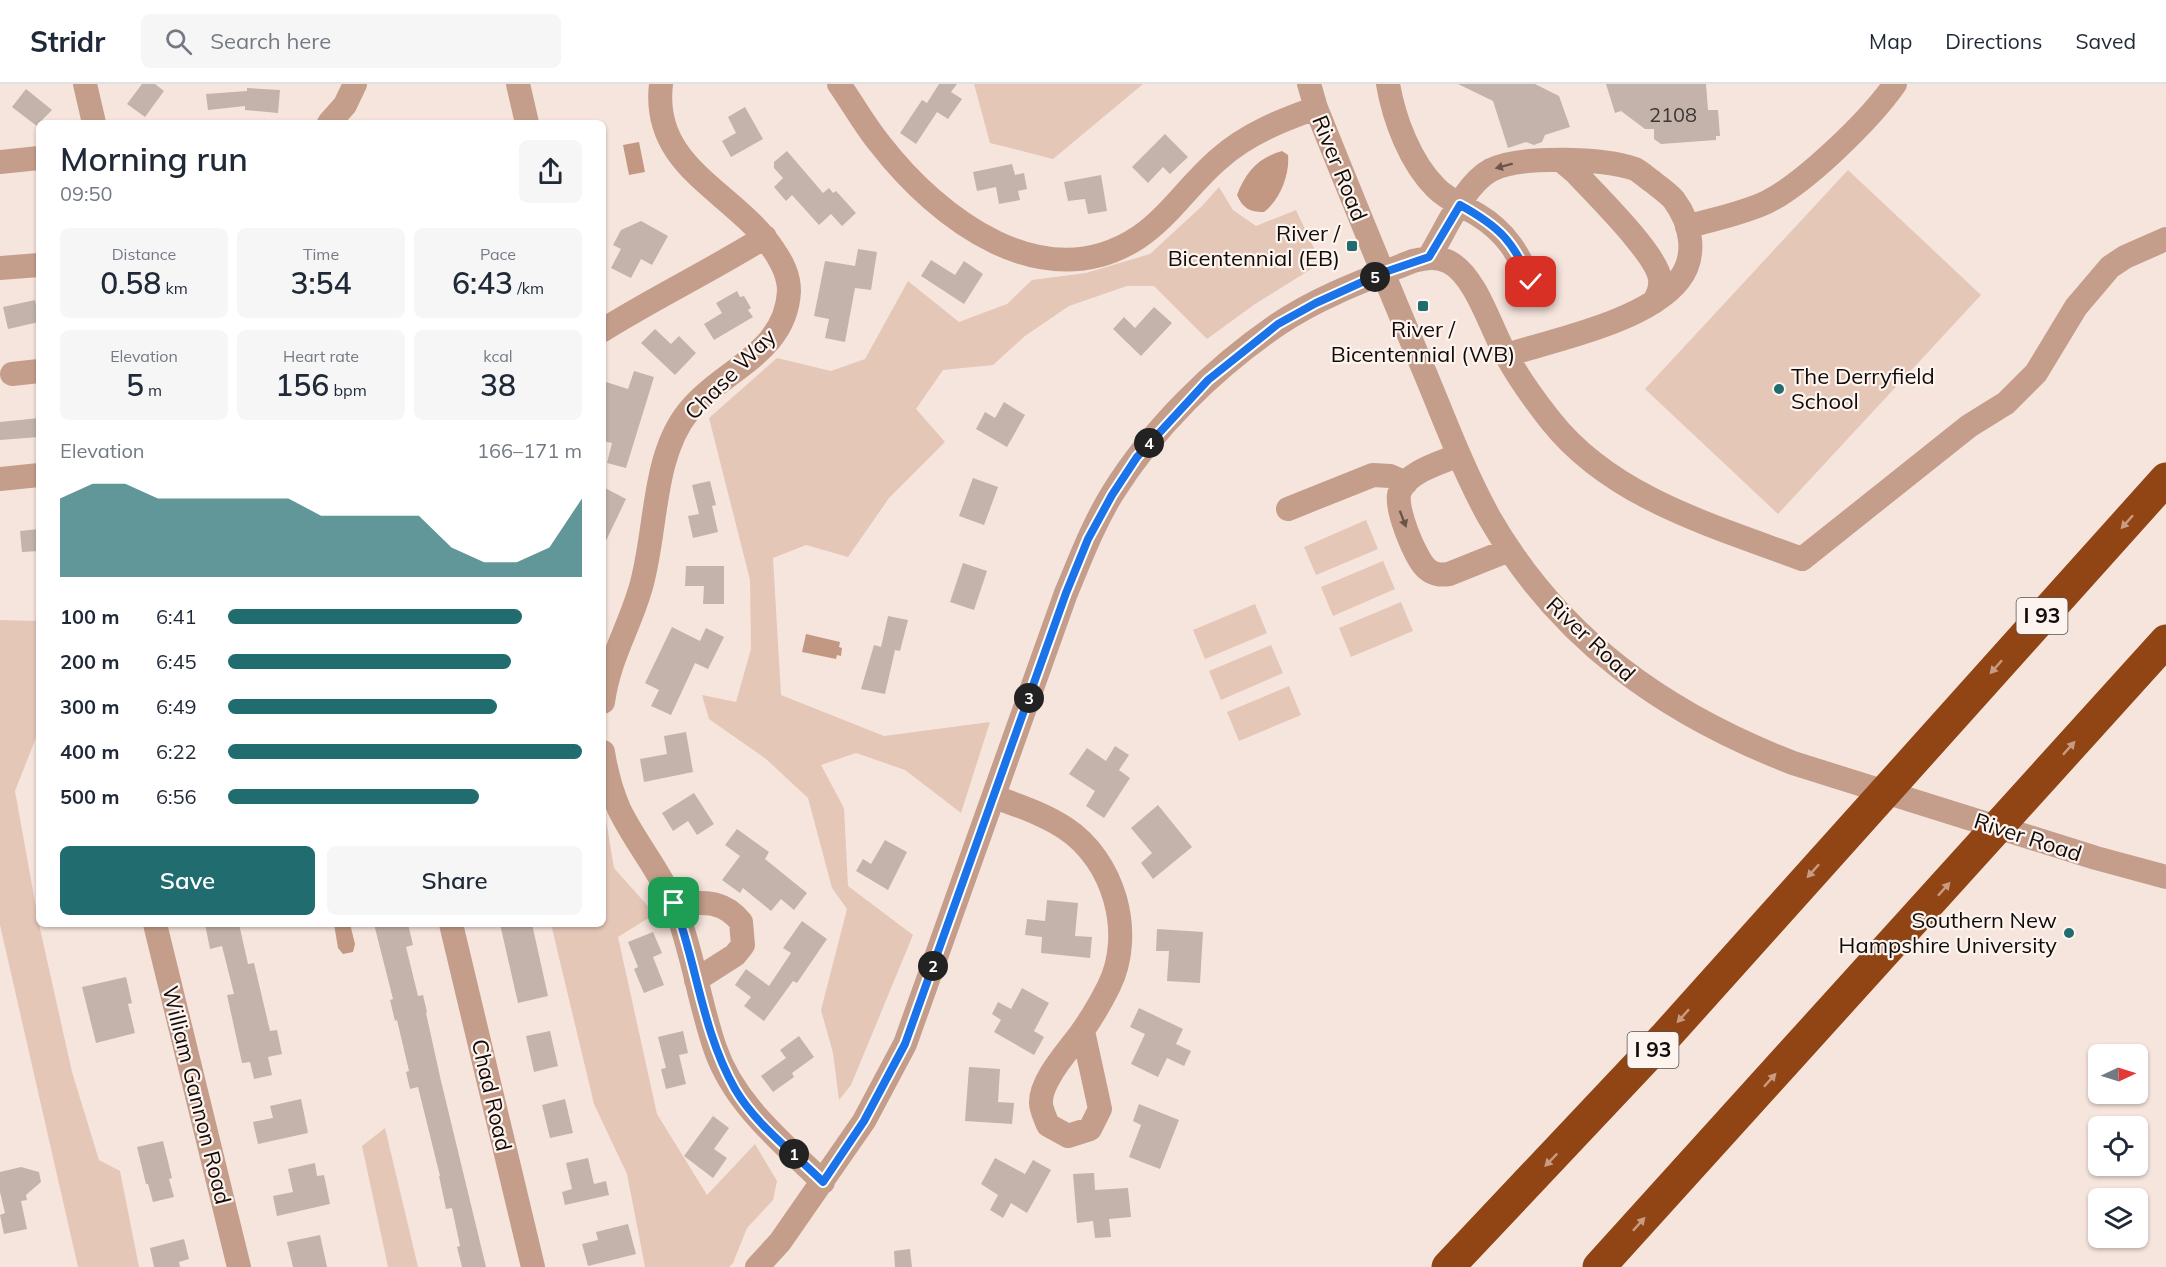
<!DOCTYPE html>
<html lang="en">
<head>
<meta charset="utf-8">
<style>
  body { margin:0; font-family:Mulish,sans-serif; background:#f6f6f7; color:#1f2937; height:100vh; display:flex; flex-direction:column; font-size:22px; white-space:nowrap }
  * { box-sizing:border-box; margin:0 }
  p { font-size:20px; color:#747a83 }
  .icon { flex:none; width:33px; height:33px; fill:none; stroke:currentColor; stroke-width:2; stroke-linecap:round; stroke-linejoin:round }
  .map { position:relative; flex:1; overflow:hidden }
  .side { position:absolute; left:36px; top:36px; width:570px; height:807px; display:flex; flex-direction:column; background:#fff; border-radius:9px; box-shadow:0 2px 4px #0004 }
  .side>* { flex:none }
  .needle { width:39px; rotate:86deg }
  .fabs { position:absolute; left:2088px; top:960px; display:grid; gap:12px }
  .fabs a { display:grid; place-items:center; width:60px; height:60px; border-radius:9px; background:#fff; box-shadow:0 2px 4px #0004; font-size:30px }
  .pin { position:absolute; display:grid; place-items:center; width:51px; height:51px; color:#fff; margin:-26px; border-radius:12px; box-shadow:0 3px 9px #0006 }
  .km { position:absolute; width:30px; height:30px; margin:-15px; border-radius:50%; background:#222; color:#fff; font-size:16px; line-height:30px; text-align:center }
  .round { display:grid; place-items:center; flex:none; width:63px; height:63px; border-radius:9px; background:#f6f6f7 }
  .overview { display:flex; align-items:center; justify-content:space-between; height:102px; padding:0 24px }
  h1 { font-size:33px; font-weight:600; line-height:45px }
  .figures { display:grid; grid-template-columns:repeat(3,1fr); gap:9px; height:102px; padding:6px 24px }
  .figures div { display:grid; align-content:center; border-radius:9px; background:#f6f6f7; text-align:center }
  .figures b { font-size:30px; font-weight:600 }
  .figures small { font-size:16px; font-weight:400 }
  .figures p { font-size:16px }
  .chart { height:168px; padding:12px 24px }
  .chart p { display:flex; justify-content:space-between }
  .chart svg { width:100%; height:108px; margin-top:6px; fill:#206c6f; opacity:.7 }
  .action { display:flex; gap:12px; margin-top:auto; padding:12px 24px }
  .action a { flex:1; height:69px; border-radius:9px; background:#206c6f; color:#fff; font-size:24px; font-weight:600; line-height:69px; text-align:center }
  .action a+a { background:#f6f6f7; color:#1f2937 }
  ul { padding:0 24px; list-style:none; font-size:20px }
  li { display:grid; grid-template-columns:96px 72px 1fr; align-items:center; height:45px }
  li i { height:15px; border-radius:8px; background:#206c6f }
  header { display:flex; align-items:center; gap:36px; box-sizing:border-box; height:84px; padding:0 30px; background:#fff; border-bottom:2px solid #e0e1e3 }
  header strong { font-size:28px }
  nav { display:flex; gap:33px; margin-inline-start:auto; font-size:21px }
  .search { width:420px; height:54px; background:#f6f6f7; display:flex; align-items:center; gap:15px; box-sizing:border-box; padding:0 21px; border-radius:9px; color:#747a83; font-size:22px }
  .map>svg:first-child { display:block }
  .green { fill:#e5c7b8 }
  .water { fill:#c39883 }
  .building { fill:#c3b3ab }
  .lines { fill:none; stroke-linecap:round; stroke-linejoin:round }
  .minor { stroke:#c59e8b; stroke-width:24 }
  .highway { stroke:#924514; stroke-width:33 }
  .oneway { fill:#6b554a }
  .oneway2 { fill:#c89c82 }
  .route-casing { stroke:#fff; stroke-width:12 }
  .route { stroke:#1a73e8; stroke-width:8 }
  .poi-dot { fill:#206c6f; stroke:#fef4ef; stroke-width:2 }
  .labels { text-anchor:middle; stroke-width:4.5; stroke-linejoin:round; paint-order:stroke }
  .number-label { font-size:20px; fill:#3e3632 }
  .shield { fill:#fef4ef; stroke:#58524e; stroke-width:1.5 }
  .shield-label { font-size:21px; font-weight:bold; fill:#110c09 }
  .street-label { font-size:22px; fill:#110c09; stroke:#fef4ef }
  .poi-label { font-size:22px; fill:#110c09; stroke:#fef4ef; text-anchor:end }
</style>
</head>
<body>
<header>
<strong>Stridr</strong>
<div class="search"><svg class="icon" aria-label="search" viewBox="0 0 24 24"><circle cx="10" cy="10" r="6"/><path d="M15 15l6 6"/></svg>Search here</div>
<nav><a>Map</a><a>Directions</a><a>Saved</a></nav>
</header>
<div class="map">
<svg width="2166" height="1183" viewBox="0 0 2166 1183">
  <rect width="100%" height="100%" fill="#f6e5dd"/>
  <!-- green -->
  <path class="green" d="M 974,0 L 1143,0 L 1053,75 L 990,59 Z
    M 1848,86 L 1981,211 L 1778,430 L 1645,305 Z
    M 1219,103 L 1233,126 L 1256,142 L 1296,126 L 1321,179 L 1255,220 L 1207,255 L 1154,202 L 1127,202 L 1069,222 L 1025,252 L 993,281 L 943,286 L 916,325 L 945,358 L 889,414 L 848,473 L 806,461 L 773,474 L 781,611 L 884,652 L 990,638 L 961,729 L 905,686 L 856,669 L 821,681 L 844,724 L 848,802 L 913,851 L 851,1001 L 839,1016 L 833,969 L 821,926 L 847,825 L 832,804 L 808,714 L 766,675 L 709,635 L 702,611 L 736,618 L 751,565 L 750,496 L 709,334 L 777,274 L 831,287 L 865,275 L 908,197 L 959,238 L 1007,220 L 1032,196 L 1086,189 L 1150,170 L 1202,122 Z
    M 1366,436 L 1378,465 L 1316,491 L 1304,463 Z
    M 1383,477 L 1395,505 L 1333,532 L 1321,503 Z
    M 1401,518 L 1413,547 L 1351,573 L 1339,544 Z
    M 1255,520 L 1267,549 L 1205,575 L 1193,546 Z
    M 0,536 L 39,537 L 39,646 L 15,707 L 39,840 L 72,988 L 99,1076 L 120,1087 L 139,1183 L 78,1183 L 0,841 Z
    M 1271,561 L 1283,589 L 1221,616 L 1209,587 Z
    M 1289,602 L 1301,631 L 1239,657 L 1227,628 Z
    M 603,718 L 614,784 L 655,830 L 618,853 L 657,1030 L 707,1111 L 755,1060 L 777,1097 L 773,1116 L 747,1144 L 733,1179 L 729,1183 L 645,1183 L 627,1090 L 594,1020 L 551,840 L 603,840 Z
    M 385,1044 L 418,1183 L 388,1183 L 362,1062 Z"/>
  <!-- water -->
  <path class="water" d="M 639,58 L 645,88 L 629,91 L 623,61 Z
    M 1282,67 L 1288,71 C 1290,90 1280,116 1264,128 C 1249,128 1243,124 1237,111 C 1246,88 1258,74 1282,67 Z
    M 806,550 L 840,558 L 839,563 L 842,564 L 841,572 L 837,571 L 836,575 L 802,568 Z
    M 334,840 L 350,840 L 355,860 L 353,868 L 343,870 L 338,864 Z"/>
  <!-- building -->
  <path class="building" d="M 142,0 L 155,0 L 164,7 L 145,33 L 127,20 Z
    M 939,0 L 957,0 L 951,8 L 962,15 L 948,35 L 937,28 L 916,60 L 900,49 L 922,16 L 927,19 Z
    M 1458,0 L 1535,0 L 1559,12 L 1570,43 L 1545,51 L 1542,58 L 1534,61 L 1526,58 L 1508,64 L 1493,17 Z
    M 1606,0 L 1706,0 L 1708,26 L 1718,26 L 1720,52 L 1716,52 L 1716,56 L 1661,60 L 1654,55 L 1654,45 L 1645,45 L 1621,27 L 1615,29 Z
    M 247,4 L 280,6 L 278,29 L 245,26 L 245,22 L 208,26 L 206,10 L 247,7 Z
    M 26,5 L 52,26 L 39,39 L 38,43 L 12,23 Z
    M 745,23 L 763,55 L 731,73 L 722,57 L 736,49 L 728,33 Z
    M 1165,50 L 1188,73 L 1170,90 L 1163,83 L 1148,99 L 1132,83 Z
    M 787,67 L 823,109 L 829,104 L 833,109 L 836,107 L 856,129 L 842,142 L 831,130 L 819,141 L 792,111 L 786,117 L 774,103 L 783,94 L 774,84 L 774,78 Z
    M 1012,80 L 1015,91 L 1024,89 L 1027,105 L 1018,107 L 1020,116 L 999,120 L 996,103 L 977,107 L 973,88 Z
    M 1101,91 L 1107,127 L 1088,130 L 1085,115 L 1068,117 L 1064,98 Z
    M 641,137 L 668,152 L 652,181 L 641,175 L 631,194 L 611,184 L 621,165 L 613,161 L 621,146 Z
    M 858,165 L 877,168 L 871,206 L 855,204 L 845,258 L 825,254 L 829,235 L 814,232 L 825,177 L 855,182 Z
    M 931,176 L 955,191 L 964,177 L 983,190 L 964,220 L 921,192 Z
    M 737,207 L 740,213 L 744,212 L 751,224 L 748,226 L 753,233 L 714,256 L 704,240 L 722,229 L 716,219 Z
    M 35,216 L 39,238 L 8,245 L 3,223 Z
    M 1154,223 L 1172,239 L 1141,272 L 1113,245 L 1124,233 L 1135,244 Z
    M 655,245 L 671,260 L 679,252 L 696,269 L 675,291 L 641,259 Z
    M 634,287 L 654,293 L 626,384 L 607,379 L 612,359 L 603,357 L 603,297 L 628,305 Z
    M 1004,318 L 1025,331 L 1007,363 L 976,345 L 985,328 L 995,334 Z
    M 39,334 L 39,353 L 0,356 L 0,338 Z
    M 973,394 L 998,403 L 984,441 L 959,432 Z
    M 710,397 L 716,421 L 712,422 L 718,448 L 693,454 L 688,432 L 699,430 L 692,401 Z
    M 603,403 L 626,415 L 603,463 Z
    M 39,445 L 39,467 L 22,468 L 20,447 Z
    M 963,479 L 987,487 L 974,526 L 950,518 Z
    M 686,482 L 724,482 L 724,520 L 703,520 L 704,502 L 685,502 Z
    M 888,532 L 908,536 L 900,567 L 895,566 L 885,610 L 861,605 L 874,561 L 881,563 Z
    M 672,543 L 700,557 L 706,544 L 724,553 L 708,585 L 695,579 L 671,631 L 651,622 L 659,606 L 645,599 Z
    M 686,648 L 693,688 L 644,698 L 640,675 L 667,670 L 664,652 Z
    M 1115,662 L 1129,671 L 1119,686 L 1130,694 L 1104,734 L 1086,722 L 1095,707 L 1069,690 L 1087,664 L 1106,677 Z
    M 694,709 L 714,740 L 697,751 L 688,737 L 673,747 L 662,729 Z
    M 1158,721 L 1192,763 L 1153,795 L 1141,779 L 1152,769 L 1131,744 Z
    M 737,745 L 769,768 L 765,775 L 807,809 L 794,826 L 781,815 L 771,827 L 743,804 L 740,809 L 722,796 L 740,772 L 725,761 Z
    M 885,756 L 907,768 L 888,806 L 856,787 L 863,775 L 871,780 Z
    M 1047,816 L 1078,819 L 1075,852 L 1092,853 L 1090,874 L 1041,869 L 1042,853 L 1025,851 L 1027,835 L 1045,837 Z
    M 802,837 L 827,855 L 797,899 L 793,897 L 764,937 L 744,922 L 751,913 L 735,901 L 746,885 L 769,902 L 791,869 L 783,864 Z
    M 205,840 L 239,840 L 248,880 L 254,879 L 270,947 L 277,946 L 282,970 L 268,973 L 272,991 L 254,995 L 250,978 L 242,979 L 227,911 L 234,910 L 222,862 L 210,865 Z
    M 374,840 L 408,840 L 413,861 L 406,863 L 418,912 L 423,911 L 427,928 L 426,929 L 441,997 L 486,1183 L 462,1183 L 457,1163 L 460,1162 L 452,1124 L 446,1125 L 439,1092 L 440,1092 L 418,1003 L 410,1005 L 406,988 L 409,987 L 397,936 L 395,937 L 390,916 L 393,915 Z
    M 500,840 L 532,840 L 548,912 L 518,919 Z
    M 1157,845 L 1203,848 L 1200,899 L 1167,897 L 1169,867 L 1156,867 Z
    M 653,848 L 662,869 L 653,873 L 664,901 L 644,909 L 634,885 L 638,883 L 628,858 Z
    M 126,893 L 132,919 L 128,920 L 135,949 L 96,959 L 82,903 Z
    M 1022,904 L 1049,919 L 1034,947 L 1044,953 L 1034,971 L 994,948 L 1001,936 L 992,930 L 998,918 L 1011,925 Z
    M 1139,924 L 1183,945 L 1176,960 L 1191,967 L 1184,982 L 1167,974 L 1158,993 L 1131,980 L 1145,950 L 1130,943 Z
    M 550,947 L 558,982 L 534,988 L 526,952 Z
    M 683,947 L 688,969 L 679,971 L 686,1000 L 666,1005 L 661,985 L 666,984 L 658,953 Z
    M 799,952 L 814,973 L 792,989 L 794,993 L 773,1008 L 761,992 L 786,974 L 780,966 Z
    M 969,983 L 1000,985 L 998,1018 L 1014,1019 L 1012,1040 L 965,1037 Z
    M 301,1015 L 308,1049 L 258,1060 L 253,1038 L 273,1034 L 270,1022 Z
    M 565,1015 L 573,1049 L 550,1054 L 542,1021 Z
    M 1139,1020 L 1179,1036 L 1160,1085 L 1129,1073 L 1141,1041 L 1133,1037 Z
    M 713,1032 L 729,1044 L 714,1065 L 727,1074 L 713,1094 L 684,1072 Z
    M 163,1057 L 172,1094 L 169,1095 L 174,1113 L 153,1118 L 148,1100 L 146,1100 L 137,1063 Z
    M 588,1074 L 594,1100 L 606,1097 L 609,1111 L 565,1121 L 562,1108 L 572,1105 L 566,1079 Z
    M 995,1074 L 1025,1090 L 1033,1076 L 1051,1086 L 1027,1129 L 1011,1119 L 1003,1134 L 990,1126 L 998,1111 L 981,1100 Z
    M 315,1079 L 317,1092 L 324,1091 L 330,1120 L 277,1132 L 273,1112 L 293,1108 L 288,1085 Z
    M 21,1083 L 39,1088 L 41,1098 L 26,1111 L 27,1116 L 21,1117 L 27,1145 L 4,1150 L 0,1131 L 5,1129 L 0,1108 L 0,1088 Z
    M 1094,1089 L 1095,1106 L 1128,1104 L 1131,1133 L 1109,1135 L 1111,1153 L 1095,1154 L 1093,1137 L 1077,1139 L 1073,1090 Z
    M 628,1140 L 636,1170 L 588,1182 L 582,1160 L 598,1156 L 596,1148 Z
    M 320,1151 L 327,1183 L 293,1183 L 287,1158 Z
    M 184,1155 L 189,1175 L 179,1178 L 180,1183 L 154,1183 L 150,1164 Z
    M 910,1165 L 912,1183 L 895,1183 L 894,1167 Z"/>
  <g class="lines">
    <!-- minor -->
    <path class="minor" d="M 85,0 L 94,39
      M 518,0 L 527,39
      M 839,0 C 853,20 865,42 880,60 C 938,135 1044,216 1139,153 C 1170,132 1191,98 1220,74 C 1247,50 1282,36 1316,24
      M 1309,0 L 1316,24 C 1351,111 1386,198 1423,284 C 1444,334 1463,386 1489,433 C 1559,555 1664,629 1793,679 L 2096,774 L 2166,793
      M 1388,0 C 1394,35 1410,78 1436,104 C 1448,116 1464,122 1478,131 C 1506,148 1519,170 1531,199
      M 329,39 L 345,21 L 355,0
      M 1562,77 L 1575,88 C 1595,110 1657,170 1660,195 C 1661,204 1658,210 1654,218
      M 0,78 L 39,74
      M 1687,143 C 1713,135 1742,130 1767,118 C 1805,99 1870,36 1895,0
      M 1429,173 C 1445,148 1464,100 1491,86 C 1521,71 1604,74 1635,85 C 1641,88 1647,94 1653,98 C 1660,104 1668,109 1674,116 C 1691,139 1698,172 1679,196 C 1647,237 1555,256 1506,271
      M 0,184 L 39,181
      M 603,246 C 656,213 712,186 765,153
      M 12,290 L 39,287
      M 1459,371 C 1440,379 1409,387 1400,407 C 1393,421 1416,476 1427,485 C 1434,491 1441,491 1449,490 L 1509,466
      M 0,395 L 39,391
      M 1288,425 L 1373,391 L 1390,392 L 1406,399
      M 603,618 C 609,575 628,546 640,506 C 657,452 651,374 688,328 C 722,285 786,270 789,207 C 789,191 782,178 773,165 C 733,106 651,84 661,0
      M 603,668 C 606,687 611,706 619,725 C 635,758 659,786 674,820 C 692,864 699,918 715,964 C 734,1020 782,1058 823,1098
      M 995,713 C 1019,722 1044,730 1065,744 C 1114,776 1135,849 1109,902 C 1101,918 1091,935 1081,949 C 1068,967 1040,997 1041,1019 C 1041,1026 1046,1035 1048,1041 L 1068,1052 L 1090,1045 L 1100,1025 L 1083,947
      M 673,819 C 701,819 722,814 741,838 L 743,861 L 735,871 L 696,896
      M 155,840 L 239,1183
      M 451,840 L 533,1183
      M 757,1183 L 780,1158 L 864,1037 L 905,960 L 1066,509 C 1080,476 1093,441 1112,410 C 1153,344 1213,285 1277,241 C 1318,213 1368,195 1413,177 C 1426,174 1437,172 1449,178 C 1477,193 1491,246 1507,273 C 1520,296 1535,317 1551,337 C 1612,414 1714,442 1802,475 L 1969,342 L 2006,319 L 2036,289 L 2076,223 L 2110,183 L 2125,173 L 2166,155"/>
    <!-- highway -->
    <path class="highway" d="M 1448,1183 L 1666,952 L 2166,395
      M 1599,1183 L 2166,557"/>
  </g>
  <!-- one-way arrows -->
  <defs><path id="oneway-solid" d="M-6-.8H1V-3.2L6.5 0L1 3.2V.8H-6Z" transform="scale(1.5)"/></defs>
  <g class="oneway">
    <use href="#oneway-solid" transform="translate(1504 82) rotate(165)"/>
    <use href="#oneway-solid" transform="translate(1403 435) rotate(69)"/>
  </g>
  <g class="oneway2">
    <use href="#oneway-solid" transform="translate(2127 438) rotate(132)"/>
    <use href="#oneway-solid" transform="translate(1996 583) rotate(132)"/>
    <use href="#oneway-solid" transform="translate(2069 664) rotate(-48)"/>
    <use href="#oneway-solid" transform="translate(1813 787) rotate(132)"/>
    <use href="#oneway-solid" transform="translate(1944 805) rotate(-48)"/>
    <use href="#oneway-solid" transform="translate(1683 932) rotate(132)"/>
    <use href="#oneway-solid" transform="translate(1770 996) rotate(-48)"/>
    <use href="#oneway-solid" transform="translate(1551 1076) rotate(134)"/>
    <use href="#oneway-solid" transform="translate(1639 1140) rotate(-48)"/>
  </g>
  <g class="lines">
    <!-- route casing -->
    <g class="route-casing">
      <path id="route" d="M 674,819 C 697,881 702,947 735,1005 C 756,1041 794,1069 823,1098 L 864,1037 L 905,960 L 1066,509 L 1088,455 L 1112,411 L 1137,373 L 1208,296 L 1278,240 L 1316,219 L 1382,189 L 1429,173 L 1460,121 C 1500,143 1513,157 1531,198"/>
    </g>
    <!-- route -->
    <use href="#route" class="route"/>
  </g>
  <!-- markers -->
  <g class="poi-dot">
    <rect x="1346" y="156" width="12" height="12" rx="3"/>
    <rect x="1417" y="216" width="12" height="12" rx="3"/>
    <circle cx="1779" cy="305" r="6"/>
    <circle cx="2069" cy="849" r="6"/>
  </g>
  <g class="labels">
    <!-- number labels -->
    <g class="number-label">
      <text x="1673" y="38">2108</text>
    </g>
    <!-- shield labels -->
    <g class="shield">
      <rect x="2016.5" y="514" width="51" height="36" rx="4.5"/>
      <rect x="1627.5" y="948" width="51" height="36" rx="4.5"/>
    </g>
    <g class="shield-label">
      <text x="2042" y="539">I 93</text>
      <text x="1653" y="973">I 93</text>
    </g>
    <!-- street labels -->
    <g class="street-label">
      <text transform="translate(1340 84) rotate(68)" y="8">River Road</text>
      <text transform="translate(730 290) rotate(-45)" y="8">Chase Way</text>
      <text transform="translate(1591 555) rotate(43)" y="8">River Road</text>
      <text transform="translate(2028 753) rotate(18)" y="8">River Road</text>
      <text transform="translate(197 1011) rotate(76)" y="8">William Gannon Road</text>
      <text transform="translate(492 1011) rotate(77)" y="8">Chad Road</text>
    </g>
    <!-- poi labels -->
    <g class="poi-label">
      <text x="1340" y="157">River /<tspan x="1340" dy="25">Bicentennial (EB)</tspan></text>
      <text x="1423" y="253" text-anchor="middle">River /<tspan x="1423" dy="25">Bicentennial (WB)</tspan></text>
      <text x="1791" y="300" text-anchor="start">The Derryfield<tspan x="1791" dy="25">School</tspan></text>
      <text x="2057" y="844">Southern New<tspan x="2057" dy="25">Hampshire University</tspan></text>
    </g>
  </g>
</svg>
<div class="fabs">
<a><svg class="needle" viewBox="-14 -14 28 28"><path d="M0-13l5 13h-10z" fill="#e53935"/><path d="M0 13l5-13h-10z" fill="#747a83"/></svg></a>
<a><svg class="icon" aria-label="locate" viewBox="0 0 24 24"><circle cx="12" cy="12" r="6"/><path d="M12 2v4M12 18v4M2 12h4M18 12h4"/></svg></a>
<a><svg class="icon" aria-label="layers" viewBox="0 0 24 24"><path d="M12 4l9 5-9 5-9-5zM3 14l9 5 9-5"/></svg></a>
</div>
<div class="pin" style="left:674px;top:819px;background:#1e9e55"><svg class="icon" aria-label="arrive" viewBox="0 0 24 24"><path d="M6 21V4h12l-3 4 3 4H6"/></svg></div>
<div class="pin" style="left:1531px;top:198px;background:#d93025"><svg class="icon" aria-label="check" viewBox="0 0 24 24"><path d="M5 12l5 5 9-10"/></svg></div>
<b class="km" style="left:794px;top:1070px">1</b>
<b class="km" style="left:933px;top:882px">2</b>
<b class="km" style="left:1029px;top:614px">3</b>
<b class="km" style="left:1149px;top:359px">4</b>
<b class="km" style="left:1375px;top:193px">5</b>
<section class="side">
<div class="overview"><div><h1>Morning run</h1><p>09:50</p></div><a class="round"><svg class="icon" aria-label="share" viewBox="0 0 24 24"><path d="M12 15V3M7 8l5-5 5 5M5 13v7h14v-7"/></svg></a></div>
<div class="figures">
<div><p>Distance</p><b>0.58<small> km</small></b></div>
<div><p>Time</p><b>3:54</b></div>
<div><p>Pace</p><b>6:43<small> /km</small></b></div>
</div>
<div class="figures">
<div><p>Elevation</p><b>5<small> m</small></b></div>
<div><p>Heart rate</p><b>156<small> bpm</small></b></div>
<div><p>kcal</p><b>38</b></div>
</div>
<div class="chart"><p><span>Elevation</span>166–171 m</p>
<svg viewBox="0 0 160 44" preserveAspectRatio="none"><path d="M0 44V12L10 6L20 6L30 12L40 12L50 12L60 12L70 12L80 19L90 19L100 19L110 19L120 32L130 38L140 38L150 32L160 12V44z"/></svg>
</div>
<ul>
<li><b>100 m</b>6:41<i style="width:83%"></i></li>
<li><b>200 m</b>6:45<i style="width:80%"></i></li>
<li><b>300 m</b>6:49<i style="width:76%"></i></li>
<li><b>400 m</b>6:22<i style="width:100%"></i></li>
<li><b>500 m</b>6:56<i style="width:71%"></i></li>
</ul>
<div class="action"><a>Save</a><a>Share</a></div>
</section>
</div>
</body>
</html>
